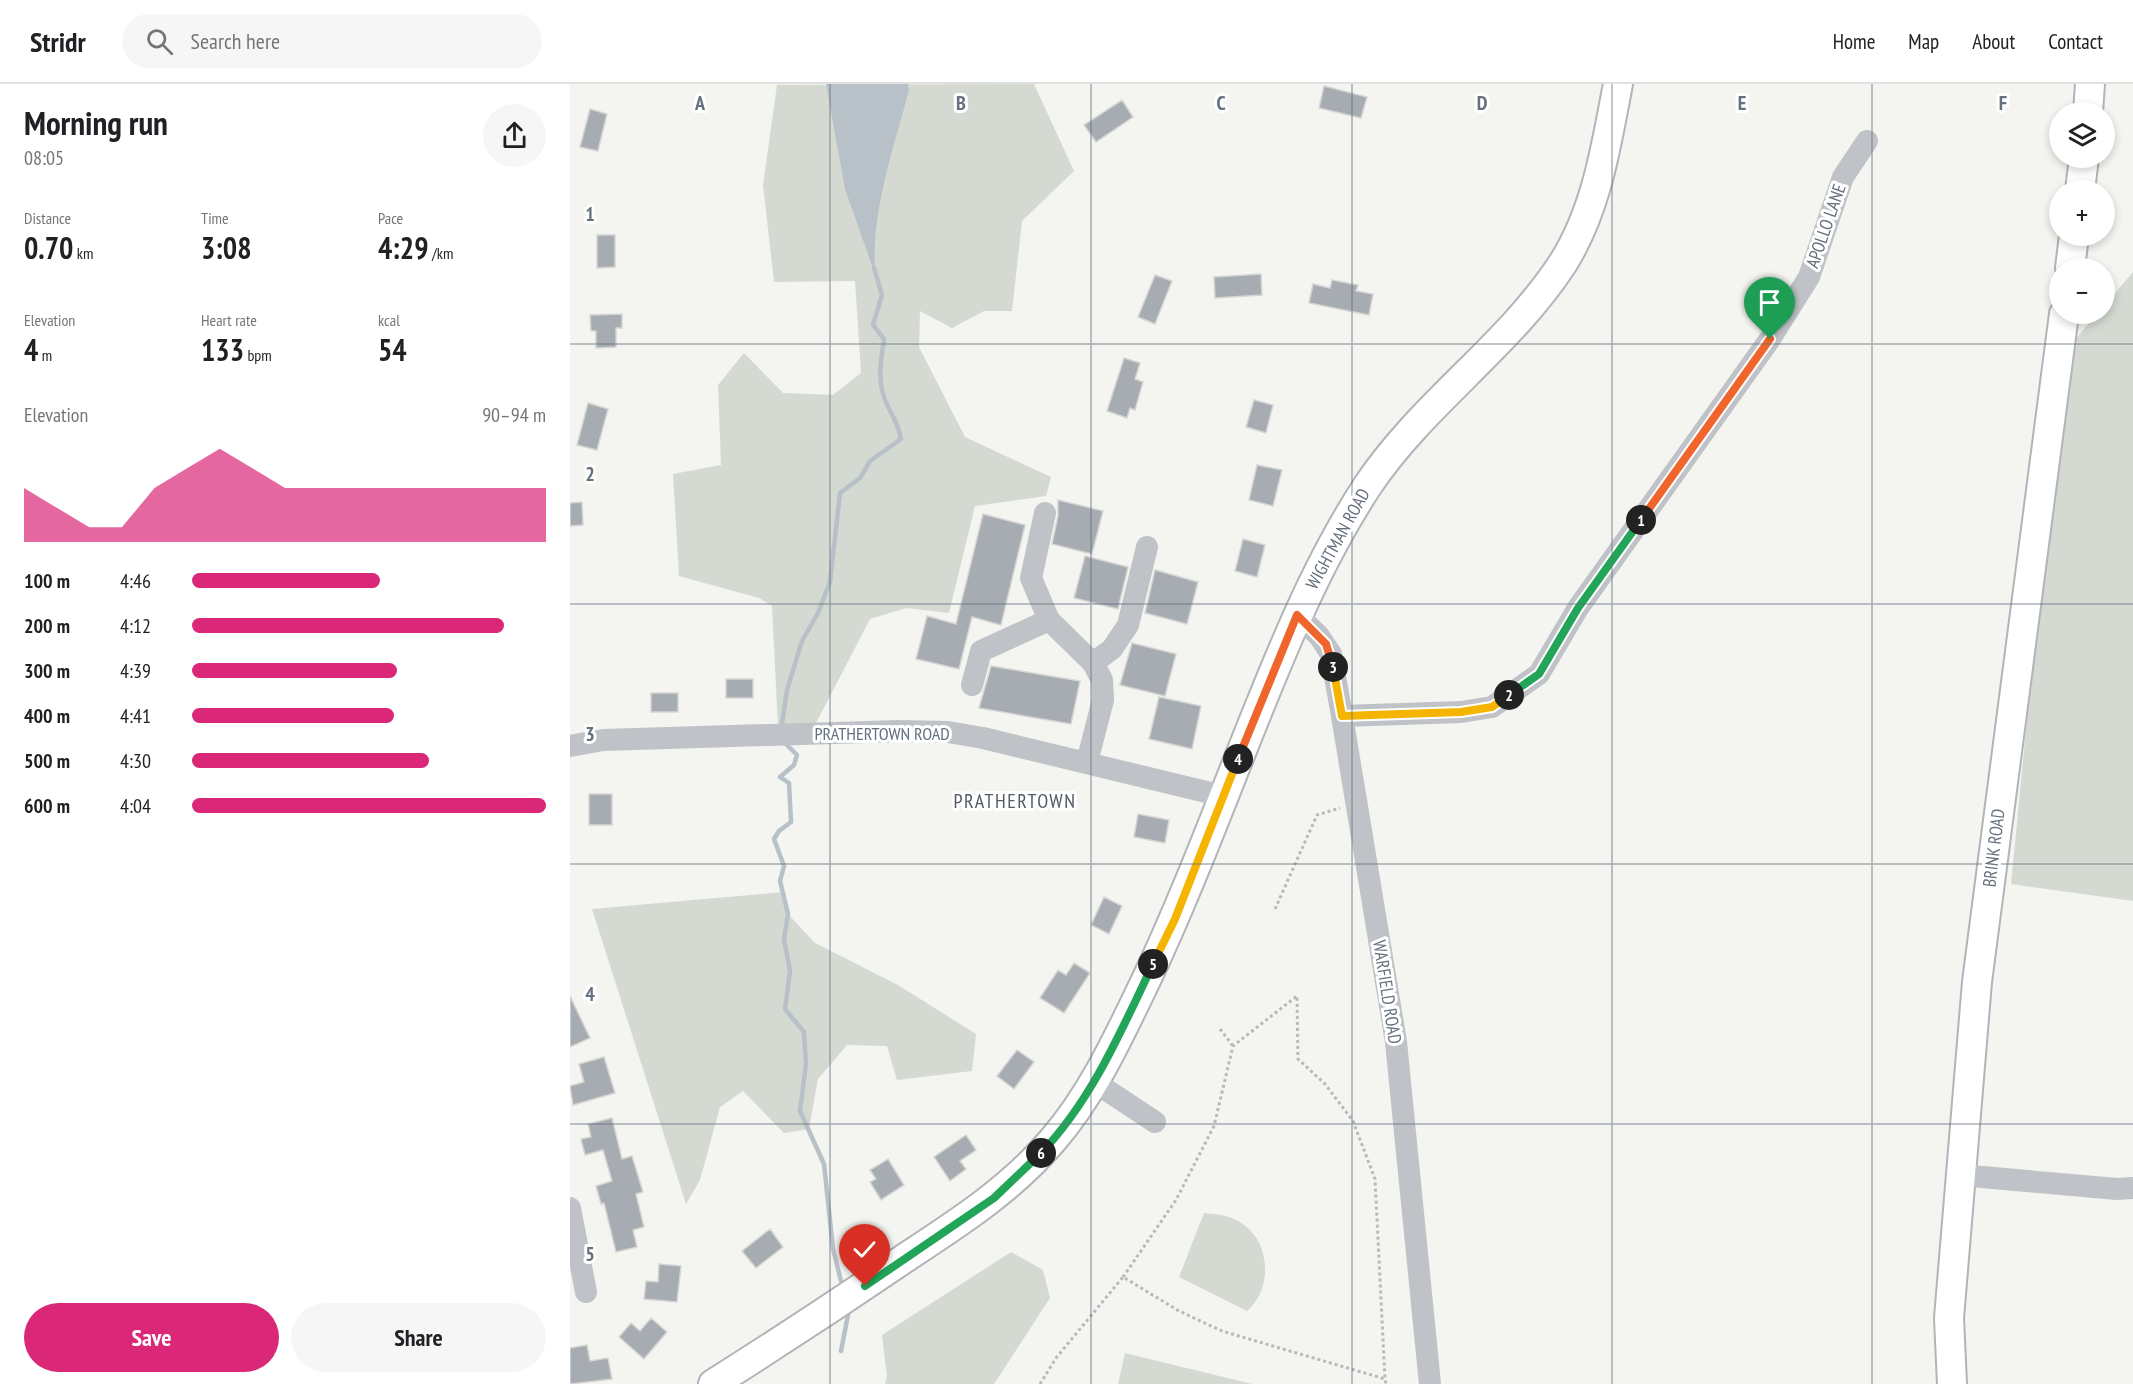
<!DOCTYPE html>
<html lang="en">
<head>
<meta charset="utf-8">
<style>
  body { margin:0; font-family:"PT Sans Narrow",sans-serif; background:#f6f6f6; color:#202124; height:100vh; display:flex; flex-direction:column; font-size:22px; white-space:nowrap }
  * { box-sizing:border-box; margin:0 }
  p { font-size:20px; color:#757577 }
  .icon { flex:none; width:33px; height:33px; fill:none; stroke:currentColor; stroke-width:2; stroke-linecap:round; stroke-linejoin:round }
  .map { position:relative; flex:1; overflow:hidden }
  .details { display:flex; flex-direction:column; background:#fff; width:570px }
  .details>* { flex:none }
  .fabs { position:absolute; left:1479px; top:18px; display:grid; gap:12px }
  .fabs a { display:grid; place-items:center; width:66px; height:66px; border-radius:50%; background:#fff; box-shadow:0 3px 9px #0003; font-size:30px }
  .pin { position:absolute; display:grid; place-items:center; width:51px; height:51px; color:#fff; margin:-62px -26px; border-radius:50% 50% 50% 0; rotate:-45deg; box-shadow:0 0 6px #0007 }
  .pin .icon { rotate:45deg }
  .km { position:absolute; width:30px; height:30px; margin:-15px; border-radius:50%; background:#222; color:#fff; font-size:16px; line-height:30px; text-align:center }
  .round { display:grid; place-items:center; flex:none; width:63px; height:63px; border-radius:32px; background:#f6f6f6 }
  .summary { display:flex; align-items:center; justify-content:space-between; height:102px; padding:0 24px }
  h1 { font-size:33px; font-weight:700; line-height:45px }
  .figures { display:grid; grid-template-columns:repeat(3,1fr); gap:9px; height:102px; padding:6px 24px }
  .figures div { display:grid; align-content:center }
  .figures b { font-size:30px; font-weight:700 }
  .figures small { font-size:16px; font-weight:400 }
  .figures p { font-size:16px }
  .chart { height:168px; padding:12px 24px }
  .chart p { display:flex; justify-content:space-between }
  .chart svg { width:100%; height:108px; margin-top:6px; fill:#db2777; opacity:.7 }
  .button { display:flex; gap:12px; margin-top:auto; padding:12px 24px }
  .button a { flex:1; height:69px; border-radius:36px; background:#db2777; color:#fff; font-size:24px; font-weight:700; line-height:69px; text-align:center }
  .button a+a { background:#f6f6f6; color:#202124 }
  ul { padding:0 24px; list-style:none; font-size:20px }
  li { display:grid; grid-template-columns:96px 72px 1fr; align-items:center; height:45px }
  li i { height:15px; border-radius:8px; background:#db2777 }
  header { display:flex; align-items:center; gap:36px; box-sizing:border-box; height:84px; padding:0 30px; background:#fff; border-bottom:2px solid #e0e0e0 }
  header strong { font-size:28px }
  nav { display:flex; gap:33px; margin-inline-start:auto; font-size:21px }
  .search { width:420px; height:54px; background:#f6f6f6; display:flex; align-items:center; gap:15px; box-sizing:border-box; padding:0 21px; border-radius:33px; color:#757577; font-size:22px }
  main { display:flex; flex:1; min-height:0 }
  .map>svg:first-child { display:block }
  .green { fill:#d4dad2 }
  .water { fill:#b8c1c7 }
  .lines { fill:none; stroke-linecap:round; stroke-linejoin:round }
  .stream { stroke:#b8c1c7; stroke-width:4.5 }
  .building { fill:#a6acb2; stroke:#d5d5d3; stroke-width:1.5 }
  .major-casing { stroke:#b1b4b8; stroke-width:32 }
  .path { stroke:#b7b9bc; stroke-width:3; stroke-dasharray:3 3; stroke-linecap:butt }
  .minor { stroke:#bfc2c6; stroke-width:22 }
  .major { stroke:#fff; stroke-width:28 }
  .split-1-casing { stroke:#fff; stroke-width:12 }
  .split-2-casing { stroke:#fff; stroke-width:12 }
  .split-3-casing { stroke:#fff; stroke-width:12 }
  .split-4-casing { stroke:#fff; stroke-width:12 }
  .split-5-casing { stroke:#fff; stroke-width:12 }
  .split-6-casing { stroke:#fff; stroke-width:12 }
  .split-7-casing { stroke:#fff; stroke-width:12 }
  .split-1 { stroke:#f0652b; stroke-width:8 }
  .split-2 { stroke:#22a559; stroke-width:8 }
  .split-3 { stroke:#f5b400; stroke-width:8 }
  .split-4 { stroke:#f0652b; stroke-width:8 }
  .split-5 { stroke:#f5b400; stroke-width:8 }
  .split-6 { stroke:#22a559; stroke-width:8 }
  .split-7 { stroke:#22a559; stroke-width:8 }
  .grid { fill:none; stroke:#65717f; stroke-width:1.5; stroke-opacity:0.55 }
  .labels { text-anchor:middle; stroke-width:6; stroke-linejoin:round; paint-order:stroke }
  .street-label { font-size:18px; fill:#65717f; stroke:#fff }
  .neighbourhood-label { font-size:20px; letter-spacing:1.5px; fill:#535b65; stroke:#fff }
  .grid-label { font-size:20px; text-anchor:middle; font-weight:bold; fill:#65717f; stroke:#fff; stroke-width:6; stroke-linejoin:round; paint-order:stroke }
</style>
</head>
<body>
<header>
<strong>Stridr</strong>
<div class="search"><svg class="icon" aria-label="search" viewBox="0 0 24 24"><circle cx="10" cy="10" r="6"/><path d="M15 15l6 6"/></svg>Search here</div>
<nav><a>Home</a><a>Map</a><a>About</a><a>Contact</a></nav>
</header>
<main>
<section class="details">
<div class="summary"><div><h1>Morning run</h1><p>08:05</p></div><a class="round"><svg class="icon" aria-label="share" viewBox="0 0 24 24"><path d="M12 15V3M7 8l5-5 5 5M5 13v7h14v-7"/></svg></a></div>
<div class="figures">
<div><p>Distance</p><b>0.70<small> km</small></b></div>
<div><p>Time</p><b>3:08</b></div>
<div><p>Pace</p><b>4:29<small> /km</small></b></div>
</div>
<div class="figures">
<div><p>Elevation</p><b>4<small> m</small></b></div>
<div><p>Heart rate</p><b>133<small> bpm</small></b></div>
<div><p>kcal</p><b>54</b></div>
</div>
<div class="chart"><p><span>Elevation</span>90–94 m</p>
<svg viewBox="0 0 160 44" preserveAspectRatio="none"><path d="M0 44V22L10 30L20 38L30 38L40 22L50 14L60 6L70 14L80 22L90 22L100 22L110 22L120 22L130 22L140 22L150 22L160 22V44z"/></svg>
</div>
<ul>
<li><b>100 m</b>4:46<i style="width:53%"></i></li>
<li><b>200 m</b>4:12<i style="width:88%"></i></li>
<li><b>300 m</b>4:39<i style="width:58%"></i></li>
<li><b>400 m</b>4:41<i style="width:57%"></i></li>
<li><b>500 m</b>4:30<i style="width:67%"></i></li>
<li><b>600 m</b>4:04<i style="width:100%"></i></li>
</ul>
<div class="button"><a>Save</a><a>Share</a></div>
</section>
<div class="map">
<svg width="1563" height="1300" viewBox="0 0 1563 1300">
  <rect width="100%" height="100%" fill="#f4f4f0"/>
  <!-- green -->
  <path class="green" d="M 464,0 L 504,87 L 452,137 L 442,227 L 414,227 L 382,244 L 350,227 L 349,263 L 395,353 L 481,393 L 476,412 L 405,422 L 379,529 L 336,524 L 300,535 L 245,641 L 208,643 L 202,522 L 189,514 L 109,492 L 103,390 L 151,381 L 148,301 L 174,269 L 213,309 L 263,311 L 291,289 L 285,197 L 204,198 L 193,101 L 207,1 Z
    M 1563,188 L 1563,817 L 1441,800 L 1471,491 L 1507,253 L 1527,230 L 1534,230 L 1535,221 Z
    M 215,808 L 218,830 L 245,859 L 328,901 L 406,950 L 402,987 L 327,996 L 317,962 L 277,961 L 248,995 L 239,1045 L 214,1049 L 173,1007 L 150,1023 L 130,1096 L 116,1120 L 22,825 Z
    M 634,1129 C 645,1130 656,1131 666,1136 C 700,1152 705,1203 677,1227 L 609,1193 Z
    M 441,1168 L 473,1186 L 480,1214 L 424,1300 L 315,1300 L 317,1292 L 312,1251 Z
    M 555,1269 L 682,1300 L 548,1300 Z"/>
  <!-- water -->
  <path class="water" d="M 256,0 L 338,0 L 339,6 C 323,66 301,128 305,190 L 275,105 Z"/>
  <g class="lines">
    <!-- stream -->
    <path class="stream" d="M 212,640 L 217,606 L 232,557 L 248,529 L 260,498 L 270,409 L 290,394 L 300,377 L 331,355 C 327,334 321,332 315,316 C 307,294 311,277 314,255 L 303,241 L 312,211 L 304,184
      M 215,659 L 227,671 L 224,681 L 210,693 L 219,699 L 221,738 L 209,747 L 204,755 L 214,782 L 210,797 L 218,830 L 214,855 L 220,887 L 215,925 L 234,948 L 236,980 L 230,1027 L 254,1080 L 263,1165 L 271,1197
      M 271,1267 L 278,1231"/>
  </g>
  <!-- building -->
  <path class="building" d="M 754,2 L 797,13 L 791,34 L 749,24 Z
    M 552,16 L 563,33 L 526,58 L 514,41 Z
    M 20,25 L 37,30 L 28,67 L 10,63 Z
    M 27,151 L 45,151 L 45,183 L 27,184 Z
    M 691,190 L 692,211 L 645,214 L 644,193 Z
    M 585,191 L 602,197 L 585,240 L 568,233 Z
    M 762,196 L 788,201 L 786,207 L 803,210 L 799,231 L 739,219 L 743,200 L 760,204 Z
    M 52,230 L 52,244 L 46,244 L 46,263 L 26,264 L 26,247 L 21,247 L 20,231 Z
    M 554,274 L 570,279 L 565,295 L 573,298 L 565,326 L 560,324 L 557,334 L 537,327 Z
    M 684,316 L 703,321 L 696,349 L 676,343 Z
    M 18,319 L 38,325 L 27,366 L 7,361 Z
    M 687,381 L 712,386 L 703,422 L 679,416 Z
    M 488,416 L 533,427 L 522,470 L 482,460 L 488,432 Z
    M 12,418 L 13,441 L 0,442 L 0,419 Z
    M 413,430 L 455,441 L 431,541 L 402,533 L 389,585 L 346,575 L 357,532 L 386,540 Z
    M 673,455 L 695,461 L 687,493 L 665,487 Z
    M 515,472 L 558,483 L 548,525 L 504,514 Z
    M 585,486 L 628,498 L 617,540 L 575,529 Z
    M 562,559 L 606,570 L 595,612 L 550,601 Z
    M 421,582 L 510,597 L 501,640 L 409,624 Z
    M 156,595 L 183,595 L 183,614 L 156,614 Z
    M 81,609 L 108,609 L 108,628 L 81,628 Z
    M 589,613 L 631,622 L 622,665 L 579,655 Z
    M 19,710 L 42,710 L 42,741 L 19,741 Z
    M 568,730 L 599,736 L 595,759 L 564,753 Z
    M 534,813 L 552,822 L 539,850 L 521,841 Z
    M 504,879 L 520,889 L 494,929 L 470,914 L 488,886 L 496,891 Z
    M 0,912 L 20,954 L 0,963 Z
    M 447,966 L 464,978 L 444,1005 L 427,992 Z
    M 34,973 L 45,1009 L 3,1021 L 0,1002 L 14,998 L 9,980 Z
    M 42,1034 L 52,1075 L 62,1072 L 73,1108 L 66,1110 L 74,1143 L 63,1146 L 67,1163 L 46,1168 L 34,1119 L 31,1120 L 26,1102 L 42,1097 L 33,1066 L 15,1071 L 11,1055 L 21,1053 L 18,1040 Z
    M 396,1051 L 406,1066 L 390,1077 L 396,1085 L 380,1097 L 364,1073 Z
    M 318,1075 L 334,1101 L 311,1116 L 300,1098 L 306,1095 L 300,1086 Z
    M 200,1145 L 213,1163 L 186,1184 L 172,1167 Z
    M 89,1180 L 111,1182 L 107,1218 L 74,1215 L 76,1197 L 88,1198 Z
    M 81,1234 L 97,1248 L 74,1275 L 49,1253 L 61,1239 L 70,1247 Z
    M 17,1261 L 20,1277 L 38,1274 L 42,1295 L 0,1300 L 0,1264 Z"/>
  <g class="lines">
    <!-- major casing -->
    <g class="major-casing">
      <path id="major" d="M 1518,28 L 1520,0
        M 1510,106 L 1514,74
        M 1500,184 L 1504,152
        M 143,1300 C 208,1259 272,1217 335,1174 C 388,1139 440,1106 482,1057 C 523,1010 550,950 577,894 C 620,803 655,707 693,614 C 723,540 754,468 798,401 C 853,319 939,262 993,179 C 1027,125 1036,62 1048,0
        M 1382,1300 L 1379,1234 L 1407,898 L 1494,230"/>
    </g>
    <!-- path -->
    <path class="path" d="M 705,825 L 747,731 L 770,724
      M 650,945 L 663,962
      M 553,1193 L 606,1116 L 644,1042 L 663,962 L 727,912 L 728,975 L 755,1000 L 783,1037 L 805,1095 L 815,1295
      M 470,1300 L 486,1274 L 553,1193 L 609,1227 L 652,1247 L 815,1295 L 816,1300"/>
    <!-- minor -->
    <path class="minor" d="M 475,429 L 461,494 L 479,536 L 523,579 L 532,596 L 533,616 L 517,678
      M 727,531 L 749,552 L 761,570 L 772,632 L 826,958 L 860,1300
      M 523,579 L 542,565 L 558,541 L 577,463
      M 402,601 L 411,567 L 479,536
      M 772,632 L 891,628 L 922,623 L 969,590 L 1008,524 L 1200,255 L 1239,193 L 1273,93 L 1297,57
      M 0,662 L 33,656 L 329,647 L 378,648 L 413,654 L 653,712
      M 523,997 L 585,1038
      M 1390,1091 L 1547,1105 L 1563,1104
      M 0,1124 L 16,1208"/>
    <!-- major -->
    <use href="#major" class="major"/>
  </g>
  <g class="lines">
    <!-- split-1 casing -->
    <g class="split-1-casing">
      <path id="split-1" d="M 1071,436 L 1200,255"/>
    </g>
    <!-- split-2 casing -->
    <g class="split-2-casing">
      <path id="split-2" d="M 939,611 L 969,590 L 1008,524 L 1071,436"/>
    </g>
    <!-- split-3 casing -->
    <g class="split-3-casing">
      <path id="split-3" d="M 763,583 L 772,632 L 891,628 L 922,623 L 939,611"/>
    </g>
    <!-- split-4 casing -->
    <g class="split-4-casing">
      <path id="split-4" d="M 668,675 L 727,531 L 756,560 L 763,583"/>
    </g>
    <!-- split-5 casing -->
    <g class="split-5-casing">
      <path id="split-5" d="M 583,880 L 605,835 L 668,675"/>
    </g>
    <!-- split-6 casing -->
    <g class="split-6-casing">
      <path id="split-6" d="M 471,1069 C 522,1016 552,945 583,880"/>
    </g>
    <!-- split-7 casing -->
    <g class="split-7-casing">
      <path id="split-7" d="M 295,1202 L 424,1114 L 471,1069"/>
    </g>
    <!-- split-1 -->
    <use href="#split-1" class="split-1"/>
    <!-- split-2 -->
    <use href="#split-2" class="split-2"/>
    <!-- split-3 -->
    <use href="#split-3" class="split-3"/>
    <!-- split-4 -->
    <use href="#split-4" class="split-4"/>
    <!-- split-5 -->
    <use href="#split-5" class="split-5"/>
    <!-- split-6 -->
    <use href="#split-6" class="split-6"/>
    <!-- split-7 -->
    <use href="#split-7" class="split-7"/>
  </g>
  <!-- grid -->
  <path class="grid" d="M 260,0 L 260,1300M 521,0 L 521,1300M 782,0 L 782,1300M 1042,0 L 1042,1300M 1302,0 L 1302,1300M 0,260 L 1563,260M 0,520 L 1563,520M 0,780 L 1563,780M 0,1040 L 1563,1040"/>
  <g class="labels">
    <!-- street labels -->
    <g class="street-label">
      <text transform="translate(1256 142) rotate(-71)" y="6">APOLLO LANE</text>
      <text transform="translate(768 455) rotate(-61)" y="6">WIGHTMAN ROAD</text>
      <text x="312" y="656">PRATHERTOWN ROAD</text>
      <text transform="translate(1424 764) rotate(-83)" y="6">BRINK ROAD</text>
      <text transform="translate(817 908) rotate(81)" y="6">WARFIELD ROAD</text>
    </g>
    <!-- neighbourhood labels -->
    <g class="neighbourhood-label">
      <text x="445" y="724">PRATHERTOWN</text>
    </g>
  </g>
  <g class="grid-label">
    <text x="130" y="26">A</text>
    <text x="391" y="26">B</text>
    <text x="651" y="26">C</text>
    <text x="912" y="26">D</text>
    <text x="1172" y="26">E</text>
    <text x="1433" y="26">F</text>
    <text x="20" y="137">1</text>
    <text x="20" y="397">2</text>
    <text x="20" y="657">3</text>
    <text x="20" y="917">4</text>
    <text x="20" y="1177">5</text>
  </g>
</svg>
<div class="fabs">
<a><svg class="icon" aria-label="layers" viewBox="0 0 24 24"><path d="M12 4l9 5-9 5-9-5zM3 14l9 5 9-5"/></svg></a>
<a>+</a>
<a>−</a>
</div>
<div class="pin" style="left:1200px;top:255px;background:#1e9e55"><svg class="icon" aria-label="arrive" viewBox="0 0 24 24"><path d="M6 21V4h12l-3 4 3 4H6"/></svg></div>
<div class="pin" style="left:295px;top:1202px;background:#d93025"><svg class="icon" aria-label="check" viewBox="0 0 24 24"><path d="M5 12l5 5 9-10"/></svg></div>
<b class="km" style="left:1071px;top:436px">1</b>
<b class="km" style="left:939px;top:611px">2</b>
<b class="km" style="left:763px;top:583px">3</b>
<b class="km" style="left:668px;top:675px">4</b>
<b class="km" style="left:583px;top:880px">5</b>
<b class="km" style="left:471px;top:1069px">6</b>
</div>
</main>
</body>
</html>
